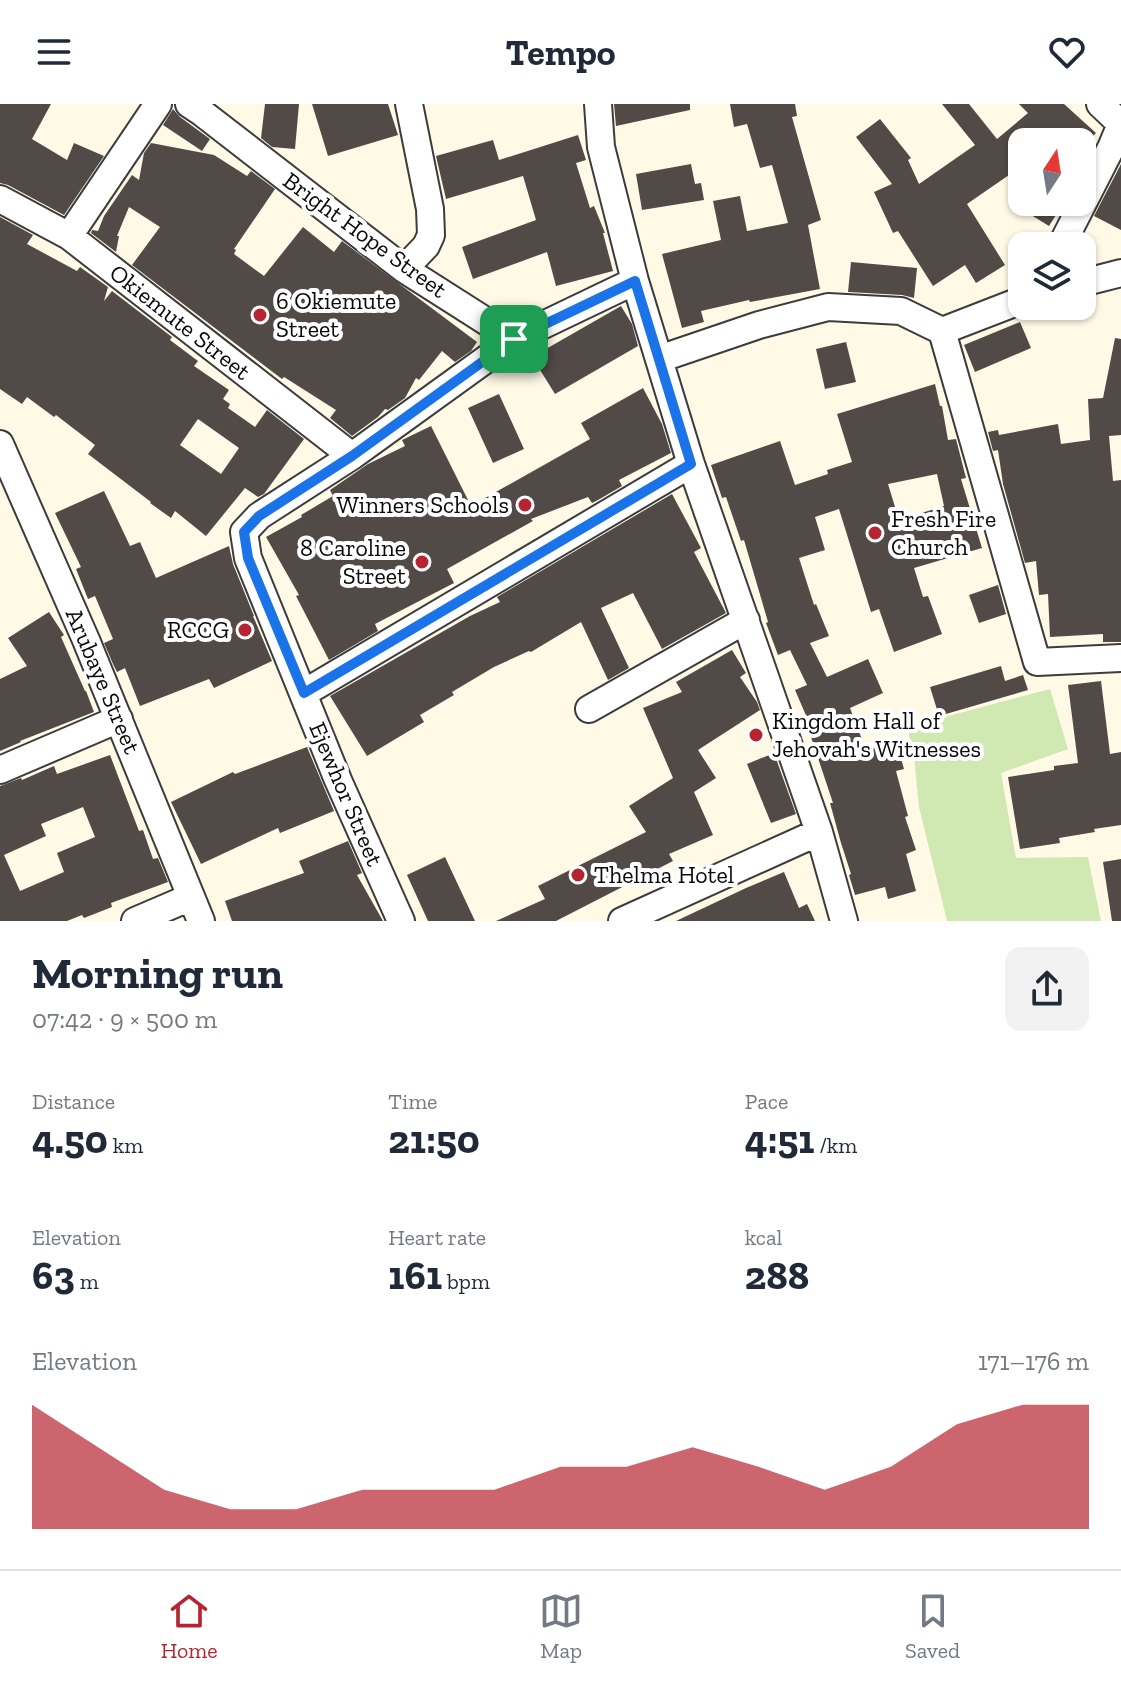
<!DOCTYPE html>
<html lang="en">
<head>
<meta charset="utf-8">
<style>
  body { margin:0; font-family:"Zilla Slab",serif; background:#f2f2f3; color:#1f2937; height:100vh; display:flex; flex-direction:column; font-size:30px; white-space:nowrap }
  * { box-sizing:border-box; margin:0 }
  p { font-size:26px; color:#747a83 }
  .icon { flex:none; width:44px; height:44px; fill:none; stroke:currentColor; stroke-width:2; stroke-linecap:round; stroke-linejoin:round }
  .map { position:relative; height:817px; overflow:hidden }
  .panel { display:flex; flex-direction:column; background:#fff; flex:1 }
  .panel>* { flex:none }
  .needle { width:52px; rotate:12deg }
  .fabs { position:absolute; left:1008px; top:24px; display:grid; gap:16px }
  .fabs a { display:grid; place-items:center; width:88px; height:88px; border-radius:16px; background:#fff; box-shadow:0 2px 6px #0004; font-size:40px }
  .pin { position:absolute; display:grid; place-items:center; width:68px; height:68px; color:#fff; margin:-34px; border-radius:16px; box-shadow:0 4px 12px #0006 }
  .round { display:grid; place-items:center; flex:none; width:84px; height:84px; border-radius:16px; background:#f2f2f3 }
  .head { display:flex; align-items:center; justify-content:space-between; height:136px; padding:0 32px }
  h1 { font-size:44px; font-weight:700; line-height:60px }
  .stats { display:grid; grid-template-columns:repeat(3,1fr); gap:12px; height:136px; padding:8px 32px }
  .stats div { display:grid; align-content:center }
  .stats b { font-size:40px; font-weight:700 }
  .stats small { font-size:22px; font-weight:400 }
  .stats p { font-size:22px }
  .chart { height:224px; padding:16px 32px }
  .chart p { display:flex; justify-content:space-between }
  .chart svg { width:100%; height:144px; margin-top:8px; fill:#b72431; opacity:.7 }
  header { display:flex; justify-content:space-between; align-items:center; height:104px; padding:0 32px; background:#fff; font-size:36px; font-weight:700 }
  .dock { display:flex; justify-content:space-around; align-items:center; height:112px; border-top:2px solid #e0e1e3; background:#fff; font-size:22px; color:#747a83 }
  .dock a { display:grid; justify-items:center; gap:4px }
  .dock .on { color:#b72431 }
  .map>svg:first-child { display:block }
  .green { fill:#d0e8b1 }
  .building { fill:#524a46; fill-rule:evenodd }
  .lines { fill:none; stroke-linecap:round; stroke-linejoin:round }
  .minor-casing { stroke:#3c3c3c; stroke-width:30 }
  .minor { stroke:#fff; stroke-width:26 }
  .route-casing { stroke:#fff; stroke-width:16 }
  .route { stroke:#1a73e8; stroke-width:10 }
  .poi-dot { fill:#b72431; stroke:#fff; stroke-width:3 }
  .labels { text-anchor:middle; stroke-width:8; stroke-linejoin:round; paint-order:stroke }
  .street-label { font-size:24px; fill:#090909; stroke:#fff }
  .poi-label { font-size:24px; fill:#090909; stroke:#fff; text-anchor:start }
</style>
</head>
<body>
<header><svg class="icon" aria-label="menu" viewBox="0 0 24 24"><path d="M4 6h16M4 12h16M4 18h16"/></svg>Tempo<svg class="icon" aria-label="heart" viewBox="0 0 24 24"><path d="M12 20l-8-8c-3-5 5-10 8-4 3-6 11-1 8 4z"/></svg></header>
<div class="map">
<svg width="1121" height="817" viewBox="0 0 1121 817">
  <rect width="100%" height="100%" fill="#fff9e6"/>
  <!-- green -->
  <path class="green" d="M 1050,585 L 1068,645 L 1001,669 L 1016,754 L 1088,753 L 1101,817 L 947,817 L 919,703 L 914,652 L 907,623 Z"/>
  <!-- building -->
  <path class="building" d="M 0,0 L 51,0 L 32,35 L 67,56 L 74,39 L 104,52 L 64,111 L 8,81 L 0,79 Z
    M 265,0 L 299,0 L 295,45 L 272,43 L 261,34 Z
    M 312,0 L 388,0 L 398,31 L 328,52 Z
    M 614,0 L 690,0 L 690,6 L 616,22 Z
    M 730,0 L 795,0 L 797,12 L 792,13 L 821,116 L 808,121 L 820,185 L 750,198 L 749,196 L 701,207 L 704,218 L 682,224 L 662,150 L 721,136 L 713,97 L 740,92 L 747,127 L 788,119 L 772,61 L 760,64 L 747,20 L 734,23 Z
    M 942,0 L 969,0 L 997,35 L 1028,9 L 1019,0 L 1064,0 L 1096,29 L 1087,38 L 1022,38 L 1022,62 L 967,100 L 1005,161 L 976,179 L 965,161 L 933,182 L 898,127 L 893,129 L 874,88 L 892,80 L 856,33 L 880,15 L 911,54 L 908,56 L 919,80 L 975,41 Z
    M 173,5 L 180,13 L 210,35 L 202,47 L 163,21 Z
    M 578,31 L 586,56 L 576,59 L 590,104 L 594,102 L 605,129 L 603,129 L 613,167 L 556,182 L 547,148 L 473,175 L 462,143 L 536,116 L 523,72 L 446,95 L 436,52 L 493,36 L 499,56 Z
    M 151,39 L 214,51 L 247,72 L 251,67 L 275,85 L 234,145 L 236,146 L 234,150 L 264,172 L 303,123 L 334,148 L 342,137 L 477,238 L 471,247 L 455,258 L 442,247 L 419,276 L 416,274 L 405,294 L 388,306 L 385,305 L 378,313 L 352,332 L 330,314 L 336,306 L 284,273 L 282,275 L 132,161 L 160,123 L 129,103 L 117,132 L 119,132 L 116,148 L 91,129 L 92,126 L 98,127 L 104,112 L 132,71 L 139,76 L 144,49 Z
    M 691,60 L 695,80 L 701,79 L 704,96 L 642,106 L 636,70 Z
    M 1121,60 L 1121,126 L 1094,112 Z
    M 1010,98 L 1054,98 L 1061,103 L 1049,122 Z
    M 0,113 L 33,131 L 27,140 L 77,167 L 80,163 L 108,183 L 104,197 L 112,187 L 172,233 L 170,236 L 198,257 L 194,262 L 229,286 L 223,295 L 230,300 L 228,304 L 255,323 L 267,306 L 304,335 L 264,390 L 258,393 L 245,384 L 206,432 L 175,407 L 171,414 L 150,399 L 151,398 L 88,350 L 95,341 L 56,311 L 54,313 L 27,293 L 22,300 L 0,285 ZM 198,315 L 239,344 L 221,370 L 180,341 Z
    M 851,158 L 917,164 L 914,194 L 902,191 L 848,188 Z
    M 621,202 L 632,220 L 638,242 L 555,290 L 532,253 Z
    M 1020,218 L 1031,244 L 975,268 L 964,241 Z
    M 1115,234 L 1121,235 L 1121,331 L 1109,332 L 1113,377 L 1121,376 L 1121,538 L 1103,538 L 1103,530 L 1050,533 L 1048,490 L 1039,491 L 1036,457 L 1025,459 L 1003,380 L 998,346 L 993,347 L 988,328 L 998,326 L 999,331 L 1058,320 L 1061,340 L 1090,336 L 1088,295 L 1103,294 Z
    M 846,238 L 856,278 L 825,285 L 816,245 Z
    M 935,280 L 940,302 L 942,302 L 948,336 L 956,335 L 966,374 L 961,375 L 982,444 L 914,464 L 923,493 L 928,492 L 942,530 L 894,548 L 879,505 L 871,508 L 839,405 L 815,413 L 825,446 L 799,454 L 814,501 L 816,500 L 829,532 L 810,539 L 827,573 L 868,555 L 883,589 L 850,604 L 866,646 L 896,637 L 904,665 L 896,667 L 908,712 L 905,713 L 916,746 L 906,750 L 916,787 L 888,795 L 885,783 L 855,791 L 849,771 L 851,770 L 841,739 L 830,699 L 833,699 L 808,624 L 811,623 L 795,586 L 807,581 L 790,546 L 778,551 L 766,519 L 768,518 L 744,436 L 741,437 L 726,393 L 722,394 L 711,361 L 780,337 L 795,381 L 828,370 L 827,366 L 852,358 L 837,310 ZM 937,370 L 944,402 L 899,416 L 888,380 Z
    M 643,284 L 662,320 L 671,349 L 619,376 L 622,382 L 598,396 L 592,399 L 588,393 L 531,415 L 533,417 L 447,465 L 454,479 L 375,520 L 378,527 L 329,556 L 296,492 L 299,491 L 266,433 L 302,413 L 301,411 L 333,392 L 330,386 L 368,360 L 405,342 L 402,336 L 431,322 L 471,402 L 590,335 L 581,319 Z
    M 499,290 L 524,345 L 493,359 L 468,304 Z
    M 104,387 L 130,442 L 140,438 L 156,474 L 229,442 L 233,460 L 254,512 L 253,512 L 272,557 L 214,584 L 209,575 L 140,602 L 125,564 L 117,568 L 113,560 L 104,539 L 113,535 L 95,492 L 88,495 L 76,465 L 81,463 L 55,409 Z
    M 672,390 L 701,444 L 694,448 L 726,509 L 662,545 L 633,489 L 601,504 L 629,564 L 608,576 L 581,518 L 531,548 L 529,547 L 494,563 L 452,588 L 454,591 L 420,611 L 424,618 L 367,652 L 330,592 L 470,512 L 500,498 L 497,493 Z
    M 998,481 L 1006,510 L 979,519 L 969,491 Z
    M 49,508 L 64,531 L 61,533 L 85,587 L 86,587 L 94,608 L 20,637 L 21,638 L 0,647 L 0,575 L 27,562 L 8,534 Z
    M 732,546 L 746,569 L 740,573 L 757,598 L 760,606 L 698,646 L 716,674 L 694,688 L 713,731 L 669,750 L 673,757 L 556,817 L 496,817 L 545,795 L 538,782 L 646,728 L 629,702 L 673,674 L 643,604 L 682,588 L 676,578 Z
    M 1001,562 L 1005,577 L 1023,571 L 1028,586 L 939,612 L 930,583 Z
    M 1101,577 L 1110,650 L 1121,648 L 1121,721 L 1094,725 L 1095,728 L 1059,734 L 1060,739 L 1020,745 L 1008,673 L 1054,666 L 1054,662 L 1078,659 L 1068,581 Z
    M 307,643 L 334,707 L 280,729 L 278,724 L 201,760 L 171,698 L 233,668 L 235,670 Z
    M 774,649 L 796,710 L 771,719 L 747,660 Z
    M 110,651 L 139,727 L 143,726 L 153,755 L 158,754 L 168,778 L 111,799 L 112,803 L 84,814 L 82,811 L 67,817 L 0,817 L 0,682 L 21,674 L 22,676 L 54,662 L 57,670 ZM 83,703 L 95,733 L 57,749 L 64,768 L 20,787 L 4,751 L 46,732 L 41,720 Z
    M 348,737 L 362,769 L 357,771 L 383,817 L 232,817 L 225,797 L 304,769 L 299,757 Z
    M 445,753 L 475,817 L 428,817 L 407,771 Z
    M 1121,755 L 1121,817 L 1112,817 L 1103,758 Z
    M 784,768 L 799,804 L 807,800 L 815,817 L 676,817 L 746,784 Z"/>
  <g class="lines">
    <!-- minor casing -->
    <g class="minor-casing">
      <path id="minor" d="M 189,0 L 201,8 L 404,165 L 514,235 L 635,177
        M 598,0 L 601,43 L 635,177 L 691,360 L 819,728 L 844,817
        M 1100,0 L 1121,20
        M 0,95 L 69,132 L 352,352
        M 69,132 L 158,0
        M 1061,142 L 1111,44 L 1121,20
        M 404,165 L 426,142 L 431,131 L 430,105 L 409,0
        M 1082,179 L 1121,169
        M 942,227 L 1037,558 L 1121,554
        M 659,255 L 759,221 L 828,203 L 901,207 L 942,227 L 1022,196
        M 0,340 L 86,536 L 201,817
        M 304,589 L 691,360
        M 589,605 L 746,516
        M 0,666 L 119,615
        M 135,817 L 191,793
        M 401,817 L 338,676 L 248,454 L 244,428 L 259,412 L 352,352 L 514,235
        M 622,817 L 819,728"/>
    </g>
    <!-- minor -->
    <use href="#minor" class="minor"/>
  </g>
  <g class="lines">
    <!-- route casing -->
    <g class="route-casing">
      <path id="route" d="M 635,177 L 691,360 L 304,589 L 248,454 L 244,428 L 259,412 L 352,352 L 514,235 Z"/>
    </g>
    <!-- route -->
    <use href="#route" class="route"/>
  </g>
  <!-- markers -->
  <g class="poi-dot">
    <circle cx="260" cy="211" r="8"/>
    <circle cx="525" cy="401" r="8"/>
    <circle cx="875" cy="429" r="8"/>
    <circle cx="422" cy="458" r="8"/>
    <circle cx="245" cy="526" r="8"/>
    <circle cx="756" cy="631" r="8"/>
    <circle cx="578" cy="771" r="8"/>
  </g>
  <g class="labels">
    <!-- street labels -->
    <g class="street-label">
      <text transform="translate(365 131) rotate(36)" y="8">Bright Hope Street</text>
      <text transform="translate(180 218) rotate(38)" y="8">Okiemute Street</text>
      <text transform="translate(103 577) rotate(67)" y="8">Arubaye Street</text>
      <text transform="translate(346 690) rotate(67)" y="8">Ejewhor Street</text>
    </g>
    <!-- poi labels -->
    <g class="poi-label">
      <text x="276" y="205">6 Okiemute<tspan x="276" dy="28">Street</tspan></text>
      <text x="509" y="409" text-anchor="end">Winners Schools</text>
      <text x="891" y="423">Fresh Fire<tspan x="891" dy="28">Church</tspan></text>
      <text x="406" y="452" text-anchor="end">8 Caroline<tspan x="406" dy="28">Street</tspan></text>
      <text x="229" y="534" text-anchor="end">RCCG</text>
      <text x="772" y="625">Kingdom Hall of<tspan x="772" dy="28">Jehovah's Witnesses</tspan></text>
      <text x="594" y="779">Thelma Hotel</text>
    </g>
  </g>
</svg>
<div class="fabs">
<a><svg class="needle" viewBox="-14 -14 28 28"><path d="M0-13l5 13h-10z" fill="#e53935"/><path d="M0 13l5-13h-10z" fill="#747a83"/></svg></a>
<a><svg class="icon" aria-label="layers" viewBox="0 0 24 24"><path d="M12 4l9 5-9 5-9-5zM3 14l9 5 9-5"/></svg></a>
</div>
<div class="pin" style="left:514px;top:235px;background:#1e9e55"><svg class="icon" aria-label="arrive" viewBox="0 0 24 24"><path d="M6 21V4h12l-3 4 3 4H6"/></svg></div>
</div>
<section class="panel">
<div class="head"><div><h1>Morning run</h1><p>07:42 · 9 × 500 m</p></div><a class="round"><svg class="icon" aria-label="share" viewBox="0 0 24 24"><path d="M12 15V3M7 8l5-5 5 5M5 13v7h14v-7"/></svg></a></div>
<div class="stats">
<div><p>Distance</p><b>4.50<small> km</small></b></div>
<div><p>Time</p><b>21:50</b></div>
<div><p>Pace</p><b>4:51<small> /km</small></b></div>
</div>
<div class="stats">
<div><p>Elevation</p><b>63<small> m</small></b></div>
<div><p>Heart rate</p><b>161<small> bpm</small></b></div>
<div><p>kcal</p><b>288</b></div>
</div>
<div class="chart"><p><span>Elevation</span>171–176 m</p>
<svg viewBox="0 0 160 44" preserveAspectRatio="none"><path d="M0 44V6L10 19L20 32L30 38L40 38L50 32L60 32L70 32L80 25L90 25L100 19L110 25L120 32L130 25L140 12L150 6L160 6V44z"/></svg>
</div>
</section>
<nav class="dock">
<a class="on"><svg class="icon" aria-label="home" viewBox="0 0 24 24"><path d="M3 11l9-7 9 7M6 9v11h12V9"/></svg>Home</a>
<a><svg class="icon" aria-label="map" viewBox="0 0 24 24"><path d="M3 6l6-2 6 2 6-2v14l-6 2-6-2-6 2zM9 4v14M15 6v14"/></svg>Map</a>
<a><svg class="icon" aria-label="saved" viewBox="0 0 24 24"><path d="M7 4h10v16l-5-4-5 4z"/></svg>Saved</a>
</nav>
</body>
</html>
